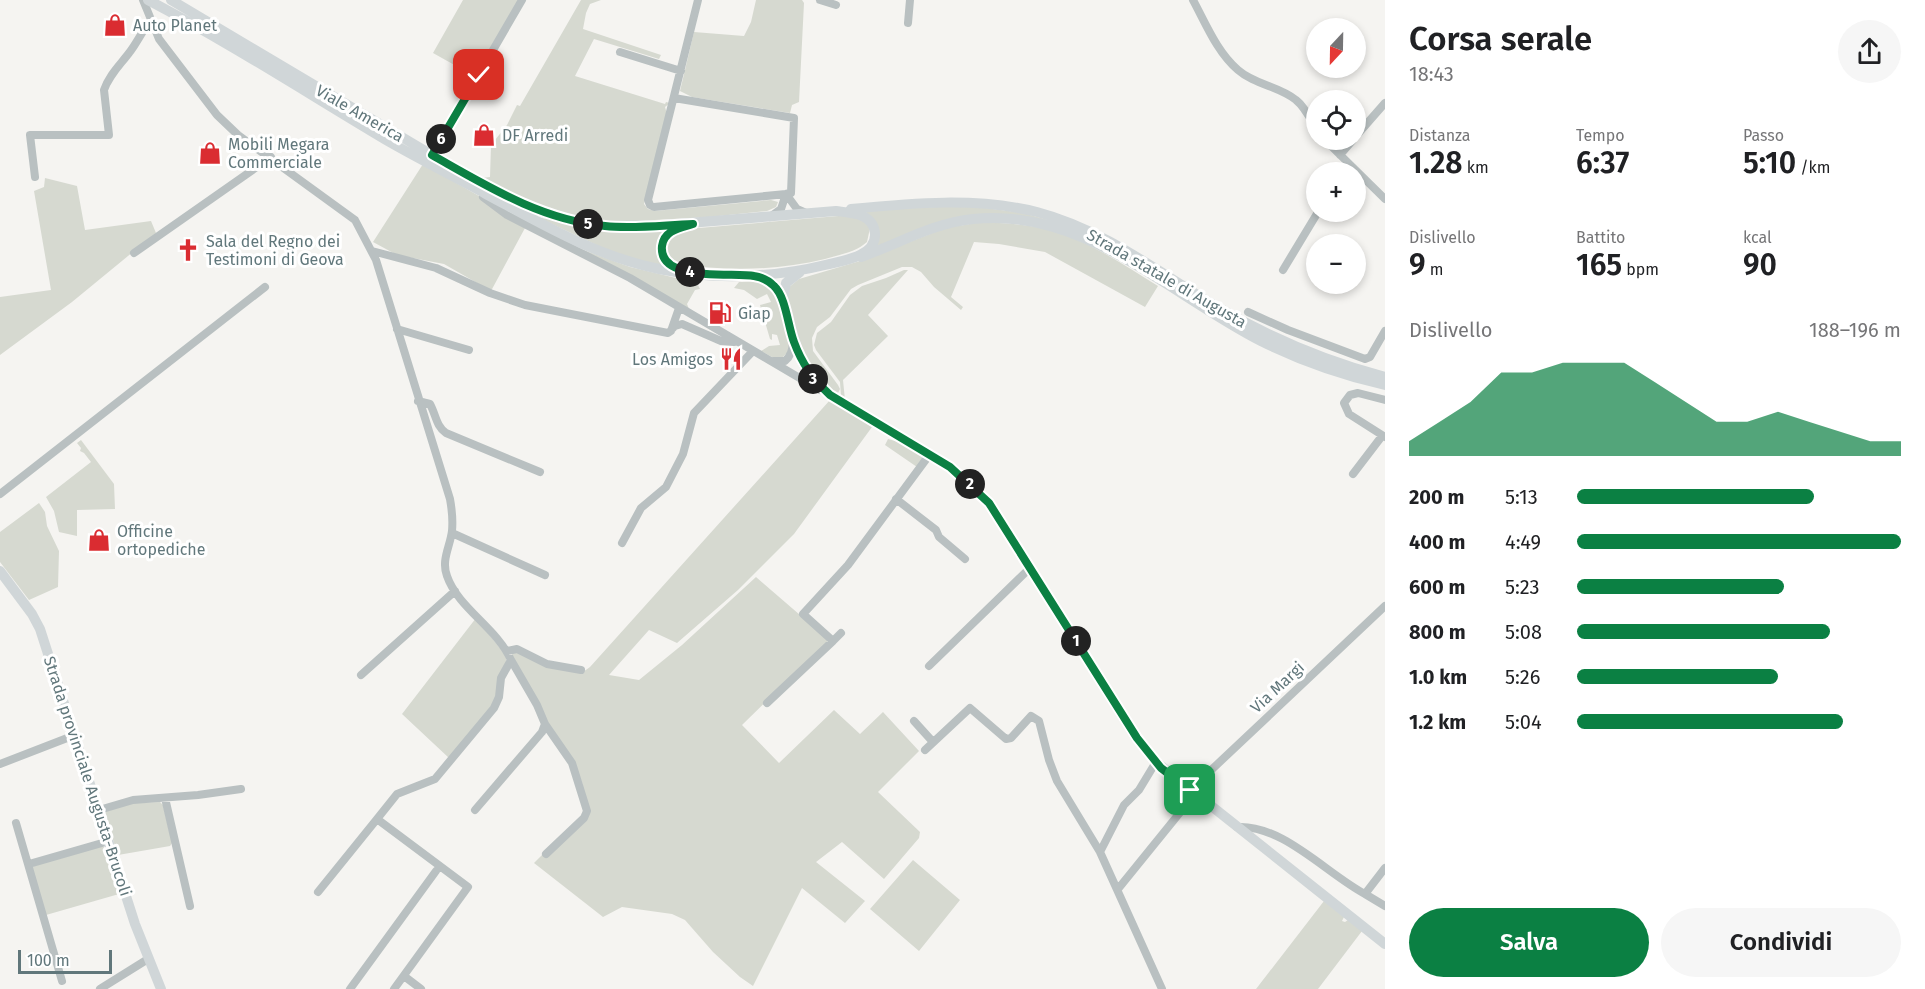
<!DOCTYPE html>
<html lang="it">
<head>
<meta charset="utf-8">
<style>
  body { margin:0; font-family:"Fira Sans",sans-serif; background:#f6f6f6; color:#202124; height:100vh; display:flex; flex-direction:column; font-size:22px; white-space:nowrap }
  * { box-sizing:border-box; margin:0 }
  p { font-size:20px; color:#757577 }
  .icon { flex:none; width:33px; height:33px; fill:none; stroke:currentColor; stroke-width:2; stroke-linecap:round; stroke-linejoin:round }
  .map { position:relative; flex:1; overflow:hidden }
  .drawer { display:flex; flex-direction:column; background:#fff; width:540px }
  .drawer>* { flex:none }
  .needle { width:39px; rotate:202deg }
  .controls { position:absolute; left:1306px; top:18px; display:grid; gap:12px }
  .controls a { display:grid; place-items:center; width:60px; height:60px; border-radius:50%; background:#fff; box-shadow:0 3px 9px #0003; font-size:30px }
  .scale { position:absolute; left:18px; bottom:15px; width:94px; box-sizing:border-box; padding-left:6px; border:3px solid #61777b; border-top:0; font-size:16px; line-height:21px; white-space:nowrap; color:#61777b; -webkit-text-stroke:4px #fff; paint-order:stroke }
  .pin { position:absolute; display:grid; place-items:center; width:51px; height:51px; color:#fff; margin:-26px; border-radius:12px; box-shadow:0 3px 9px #0006 }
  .km { position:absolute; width:30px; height:30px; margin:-15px; border-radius:50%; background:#222; color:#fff; font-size:16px; line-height:30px; text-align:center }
  .round { display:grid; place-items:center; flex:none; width:63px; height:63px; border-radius:32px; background:#f6f6f6 }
  .summary { display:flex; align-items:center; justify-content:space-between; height:102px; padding:0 24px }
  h1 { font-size:33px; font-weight:600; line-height:45px }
  .metrics { display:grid; grid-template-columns:repeat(3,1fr); gap:9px; height:102px; padding:6px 24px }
  .metrics div { display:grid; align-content:center }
  .metrics b { font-size:30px; font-weight:600 }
  .metrics small { font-size:16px; font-weight:400 }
  .metrics p { font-size:16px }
  .chart { height:168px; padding:12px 24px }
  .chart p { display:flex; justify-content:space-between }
  .chart svg { width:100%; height:108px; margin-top:6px; fill:#0b8043; opacity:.7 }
  .primary-button { display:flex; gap:12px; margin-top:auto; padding:12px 24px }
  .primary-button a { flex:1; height:69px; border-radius:36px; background:#0b8043; color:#fff; font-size:24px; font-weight:600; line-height:69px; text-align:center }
  .primary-button a+a { background:#f6f6f6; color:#202124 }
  ul { padding:0 24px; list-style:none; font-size:20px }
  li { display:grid; grid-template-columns:96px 72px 1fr; align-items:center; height:45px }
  li i { height:15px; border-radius:8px; background:#0b8043 }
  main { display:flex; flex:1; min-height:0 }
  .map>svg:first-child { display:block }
  .green { fill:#d6d9d0 }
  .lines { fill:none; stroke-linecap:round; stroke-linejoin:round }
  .minor { stroke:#b9c0c1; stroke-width:8 }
  .major { stroke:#d0d6d8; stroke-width:10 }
  .route-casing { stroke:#fff; stroke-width:12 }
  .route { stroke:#0b8043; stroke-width:8 }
  .labels { text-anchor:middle; stroke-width:6; stroke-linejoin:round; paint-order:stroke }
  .poi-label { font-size:16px; fill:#61777b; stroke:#fff; text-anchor:start }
  .street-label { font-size:16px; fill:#61777b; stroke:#fff }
</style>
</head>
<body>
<main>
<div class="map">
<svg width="1385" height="989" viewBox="0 0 1385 989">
  <rect width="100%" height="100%" fill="#f5f4f1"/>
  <!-- green -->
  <path class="green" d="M 463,0 L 519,0 L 474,76 L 433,53 Z
    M 581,0 L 601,0 L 590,4 L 586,13 L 583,29 L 661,55 L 659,59 L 594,39 L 575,76 L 665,104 L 666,102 L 670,103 L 665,107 L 667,114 L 644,204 L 648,209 L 655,211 L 771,200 L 778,202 L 776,207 L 767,211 L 709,217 L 619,222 L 597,220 L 562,213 L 518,197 L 482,178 L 490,177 L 491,145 L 507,125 L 517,105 L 520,106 Z
    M 756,0 L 802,0 L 804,3 L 799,102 L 792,105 L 790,113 L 692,97 L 680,91 L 694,32 L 744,36 L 751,22 Z
    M 423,164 L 479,196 L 525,228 L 491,291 L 444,264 L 397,255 L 373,242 Z
    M 45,178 L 77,186 L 85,230 L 151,221 L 156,233 L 72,302 L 0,355 L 0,297 L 51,290 L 34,191 L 44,187 Z
    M 970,206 L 1023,213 L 1063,224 L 1006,214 L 876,247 L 866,213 L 868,209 Z
    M 850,215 L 859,216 L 870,228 L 867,242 C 856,252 839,255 825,259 C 775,271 727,271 677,264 L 673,262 L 664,246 L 679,231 L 687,229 Z
    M 537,217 L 591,228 L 664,230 L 658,241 L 663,264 L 661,266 L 622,257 Z
    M 980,222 C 1004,223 1027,224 1050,230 C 1089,241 1124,265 1158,286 L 1145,307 L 1045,252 L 999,244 L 974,242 L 951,297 L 963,307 L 961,310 L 934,287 L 921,272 L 912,267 L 902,267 L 858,285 L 851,289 L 830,317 L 817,327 L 812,338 L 813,351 L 838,385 L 840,389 L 837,395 C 803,368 799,337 787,298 L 788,288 L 799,279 L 860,261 L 943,229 Z
    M 581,249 L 630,267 L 697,283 L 700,289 L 695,290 L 687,304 L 689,309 Z
    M 904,270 L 908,270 L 868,315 L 888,336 L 843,380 L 845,400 L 841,396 L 840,382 L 816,350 L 814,345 L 817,333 L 831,322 L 850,295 L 862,286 L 886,278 Z
    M 739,282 C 748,282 764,279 771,287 C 778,294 789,336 789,346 C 789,352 786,354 782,358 L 772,357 L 761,351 L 769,346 L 780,345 L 777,335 L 772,334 L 772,340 L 770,339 L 760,305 L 771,302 L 767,294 L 757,299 L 744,290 L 734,288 Z
    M 830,400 L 872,427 L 794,534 L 738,590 L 677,643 L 649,630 L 609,675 L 639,680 L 682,645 L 756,577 L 829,640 L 742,725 L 779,763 L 834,710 L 860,734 L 883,712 L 919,751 L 878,792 L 920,832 L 919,838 L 884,879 L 842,842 L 816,862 L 865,901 L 845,923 L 802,888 L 753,986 L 740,977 L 713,952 L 685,920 L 672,914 L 622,907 L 603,917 L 534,863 L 542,855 L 546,857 L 586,821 L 582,782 L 546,720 L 511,653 L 517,651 L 583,672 L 590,667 Z
    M 888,439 L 902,443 L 922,455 L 922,460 L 917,467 L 885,445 Z
    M 81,440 L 114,484 L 115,509 L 77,510 L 77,536 L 59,532 L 54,511 L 46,497 L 91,462 L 84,453 L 80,451 L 81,448 L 77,443 Z
    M 39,503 L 45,512 L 47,526 L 59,551 L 58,587 L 29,600 L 0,562 L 0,532 Z
    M 476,618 L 507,657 L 497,699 L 449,758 L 402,714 Z
    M 160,802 L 163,805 L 172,843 L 170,846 L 118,855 L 104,812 L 129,803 Z
    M 102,845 L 105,849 L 119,894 L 46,915 L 32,869 L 34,865 Z
    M 913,860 L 960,900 L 919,951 L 870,909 Z
    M 1324,901 L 1344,917 L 1342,921 L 1345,922 L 1348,920 L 1362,931 L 1318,989 L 1256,989 Z"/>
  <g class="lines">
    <!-- minor -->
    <path class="minor" d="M 143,0 L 159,39 L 217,115 L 238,135 L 355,220 L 376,260 L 450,499 C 452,510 453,520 452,531 C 450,547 441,560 447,576 C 458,608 497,628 511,660 L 501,678 L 499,697 L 494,708 L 435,779 L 397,794 L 377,819 L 468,887 L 394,989
      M 698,0 L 648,200 L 650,205 L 654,207 L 786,194
      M 820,0 L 836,5
      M 1193,0 C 1206,24 1217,52 1238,70 C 1255,85 1279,86 1296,100 C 1305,107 1311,120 1317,130
      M 908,23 L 910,0
      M 620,52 L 681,71
      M 674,98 L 794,118 L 791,193 L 786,194 L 781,209 L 770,217
      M 1356,136 L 1385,103
      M 1325,140 L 1385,199
      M 432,155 L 522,0
      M 1340,155 L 1353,140
      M 35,177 L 30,135 L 109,135 L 104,90 C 109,75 120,65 129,53 C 137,43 142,31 151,20
      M 786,194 L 797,209 L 806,213
      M 483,197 L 507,215 L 630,278 L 820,390
      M 372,251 L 436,268 L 490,293 L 525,305 L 668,333 L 671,331 L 679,308
      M 134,253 L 271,157
      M 1283,270 L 1318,212
      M 1248,312 L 1288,330 L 1365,359 L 1370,357 L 1385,331
      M 397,329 L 469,350
      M 671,330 L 675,326 L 682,324 L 721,341 L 734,342
      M 773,361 L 785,361 C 791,356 793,350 793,341
      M 1385,400 L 1358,393 L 1350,395 L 1344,403 L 1349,414 L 1385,437
      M 418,401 L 430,404 C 436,415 436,426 446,433 L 540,472
      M 1353,474 L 1382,436
      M 0,494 L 265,287
      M 896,499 L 936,530 L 939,537 L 965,559
      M 452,533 L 545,575
      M 622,543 L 641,508 L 666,487 L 683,454 L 694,413 L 753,351
      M 833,641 L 841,633
      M 507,651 L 517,649 L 547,664 L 581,670
      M 929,666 L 1030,568
      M 361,675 L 455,591
      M 767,703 L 833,641 L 803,614 L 848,565 L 930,454
      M 914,721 L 933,742
      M 545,724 L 572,763 L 587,811 L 584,818 L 546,854
      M 925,750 L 970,708 L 1006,739 L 1011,738 L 1031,716 L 1039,721 L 1049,760 L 1057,781 L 1100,852
      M 1156,762 L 1139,790 L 1124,805 L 1100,852 L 1162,989
      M 0,764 L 75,735
      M 1190,790 L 1385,606
      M 165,798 L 190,906
      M 99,810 L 133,800 L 198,795 L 241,789
      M 475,810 L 542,732 L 545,724 L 537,705 L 511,660
      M 16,823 L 62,981
      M 1237,827 C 1282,824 1327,874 1365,894 L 1385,868
      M 29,864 L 109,841
      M 1118,889 L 1195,794
      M 318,892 L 377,819
      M 1365,894 L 1385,906
      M 404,976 L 421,989
      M 100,989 L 148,959
      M 350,989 L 436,871"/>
    <!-- major -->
    <path class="major" d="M 148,0 C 230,43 307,93 386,140 C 419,159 453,176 486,194 C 542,224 595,256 659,269 C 713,280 772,278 825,265 C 841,261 876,257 875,234 C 874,213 851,213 836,211 L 664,225 L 606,226 L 553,216 L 523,205 L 432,155 L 171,0
      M 851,209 C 912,203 977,197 1037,212 C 1102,229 1157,271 1214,305 C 1268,337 1324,361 1385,377
      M 861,257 C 898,244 933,223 973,219 C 1083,207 1169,294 1261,341 C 1301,361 1342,375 1385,385
      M 681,269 C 655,260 655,237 681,228
      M 757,277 C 764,279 772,281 777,288 C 789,306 792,344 805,367 C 811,378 820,386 830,395 L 950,467 L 989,503 L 1136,738 L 1156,762 L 1385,944
      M 783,300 L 786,283 L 800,272
      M 0,571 L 32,614 L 40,629 L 135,924 L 161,989"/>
  </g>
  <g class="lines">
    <!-- route casing -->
    <g class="route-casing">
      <path id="route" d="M 479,75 L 432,155 C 487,186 541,220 605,226 C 634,229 664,225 693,224 C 680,228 664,230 662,246 C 658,283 734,272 754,276 C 761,277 769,281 774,286 C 786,297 788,327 794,342 C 802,364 813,379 830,395 L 950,467 L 989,503 L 1137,738 L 1161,768 L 1190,790"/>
    </g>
    <!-- route -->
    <use href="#route" class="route"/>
  </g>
  <!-- icons -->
  <defs>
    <g id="shop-bare" transform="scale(1.8)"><path d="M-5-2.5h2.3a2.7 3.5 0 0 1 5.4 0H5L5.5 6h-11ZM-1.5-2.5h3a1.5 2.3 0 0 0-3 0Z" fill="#da2c31" stroke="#fff" stroke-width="2.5" paint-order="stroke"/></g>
    <g id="church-bare" transform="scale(1.8)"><path d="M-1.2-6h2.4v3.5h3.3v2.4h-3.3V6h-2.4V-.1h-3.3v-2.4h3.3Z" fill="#da2c31" stroke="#fff" stroke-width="2.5" paint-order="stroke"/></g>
    <g id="fuel-bare" transform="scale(1.8)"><path d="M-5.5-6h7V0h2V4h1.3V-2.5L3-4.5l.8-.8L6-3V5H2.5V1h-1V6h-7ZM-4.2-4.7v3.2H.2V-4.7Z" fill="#da2c31" stroke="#fff" stroke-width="2.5" paint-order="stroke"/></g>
    <g id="restaurant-bare" transform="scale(1.8)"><path d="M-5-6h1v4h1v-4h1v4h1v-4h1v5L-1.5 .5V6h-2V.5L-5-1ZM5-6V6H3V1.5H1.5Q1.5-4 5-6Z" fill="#da2c31" stroke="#fff" stroke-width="2.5" paint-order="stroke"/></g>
  </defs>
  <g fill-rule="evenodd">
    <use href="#shop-bare" x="115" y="25"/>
    <use href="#shop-bare" x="484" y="135"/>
    <use href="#shop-bare" x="210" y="153"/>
    <use href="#church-bare" x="188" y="250"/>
    <use href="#fuel-bare" x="720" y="313"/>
    <use href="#restaurant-bare" x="731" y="359"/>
    <use href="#shop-bare" x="99" y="540"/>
  </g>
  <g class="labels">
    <!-- poi labels -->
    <g class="poi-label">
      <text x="133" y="31">Auto Planet</text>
      <text x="502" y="141">DF Arredi</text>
      <text x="228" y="150">Mobili Megara<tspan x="228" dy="18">Commerciale</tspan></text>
      <text x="206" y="247">Sala del Regno dei<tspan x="206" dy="18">Testimoni di Geova</tspan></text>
      <text x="738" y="319">Giap</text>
      <text x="713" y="365" text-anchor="end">Los Amigos</text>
      <text x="117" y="537">Officine<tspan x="117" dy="18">ortopediche</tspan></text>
    </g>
    <!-- street labels -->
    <g class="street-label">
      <text transform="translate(360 113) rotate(30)" y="6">Viale America</text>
      <text transform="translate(1167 278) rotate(30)" y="6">Strada statale di Augusta</text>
      <text transform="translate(1277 687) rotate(-43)" y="6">Via Margi</text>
      <text transform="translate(88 776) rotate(72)" y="6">Strada provinciale Augusta-Brucoli</text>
    </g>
  </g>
</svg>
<div class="controls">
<a><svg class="needle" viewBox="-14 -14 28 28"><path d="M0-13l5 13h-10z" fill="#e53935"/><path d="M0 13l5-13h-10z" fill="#757577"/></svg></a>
<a><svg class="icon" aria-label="locate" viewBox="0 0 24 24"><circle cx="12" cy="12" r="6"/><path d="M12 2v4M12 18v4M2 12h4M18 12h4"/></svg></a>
<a>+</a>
<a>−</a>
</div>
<div class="scale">100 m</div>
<div class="pin" style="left:1190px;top:790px;background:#1e9e55"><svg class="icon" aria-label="arrive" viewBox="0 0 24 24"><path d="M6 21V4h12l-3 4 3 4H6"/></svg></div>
<div class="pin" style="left:479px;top:75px;background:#d93025"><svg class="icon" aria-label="check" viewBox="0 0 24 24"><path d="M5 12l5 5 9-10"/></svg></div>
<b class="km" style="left:1076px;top:641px">1</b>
<b class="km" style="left:970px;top:484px">2</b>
<b class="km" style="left:813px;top:379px">3</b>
<b class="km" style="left:690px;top:272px">4</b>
<b class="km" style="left:588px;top:224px">5</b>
<b class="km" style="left:441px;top:139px">6</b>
</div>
<section class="drawer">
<div class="summary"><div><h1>Corsa serale</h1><p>18:43</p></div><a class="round"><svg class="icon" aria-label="share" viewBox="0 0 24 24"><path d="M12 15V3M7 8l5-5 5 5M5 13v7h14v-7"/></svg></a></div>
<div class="metrics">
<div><p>Distanza</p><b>1.28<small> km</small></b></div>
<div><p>Tempo</p><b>6:37</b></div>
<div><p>Passo</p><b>5:10<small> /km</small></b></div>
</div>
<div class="metrics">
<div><p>Dislivello</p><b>9<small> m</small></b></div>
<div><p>Battito</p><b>165<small> bpm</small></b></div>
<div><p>kcal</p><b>90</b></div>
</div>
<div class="chart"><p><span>Dislivello</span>188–196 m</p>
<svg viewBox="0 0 160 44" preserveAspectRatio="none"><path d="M0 44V38L10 30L20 22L30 10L40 10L50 6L60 6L70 6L80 14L90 22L100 30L110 30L120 26L130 30L140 34L150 38L160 38V44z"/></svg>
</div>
<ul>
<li><b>200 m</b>5:13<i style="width:73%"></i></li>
<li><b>400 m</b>4:49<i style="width:100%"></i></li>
<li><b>600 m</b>5:23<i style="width:64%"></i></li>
<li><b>800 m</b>5:08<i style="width:78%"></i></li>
<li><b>1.0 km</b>5:26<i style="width:62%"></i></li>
<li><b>1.2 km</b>5:04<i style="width:82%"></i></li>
</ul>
<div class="primary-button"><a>Salva</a><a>Condividi</a></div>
</section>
</main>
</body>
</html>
